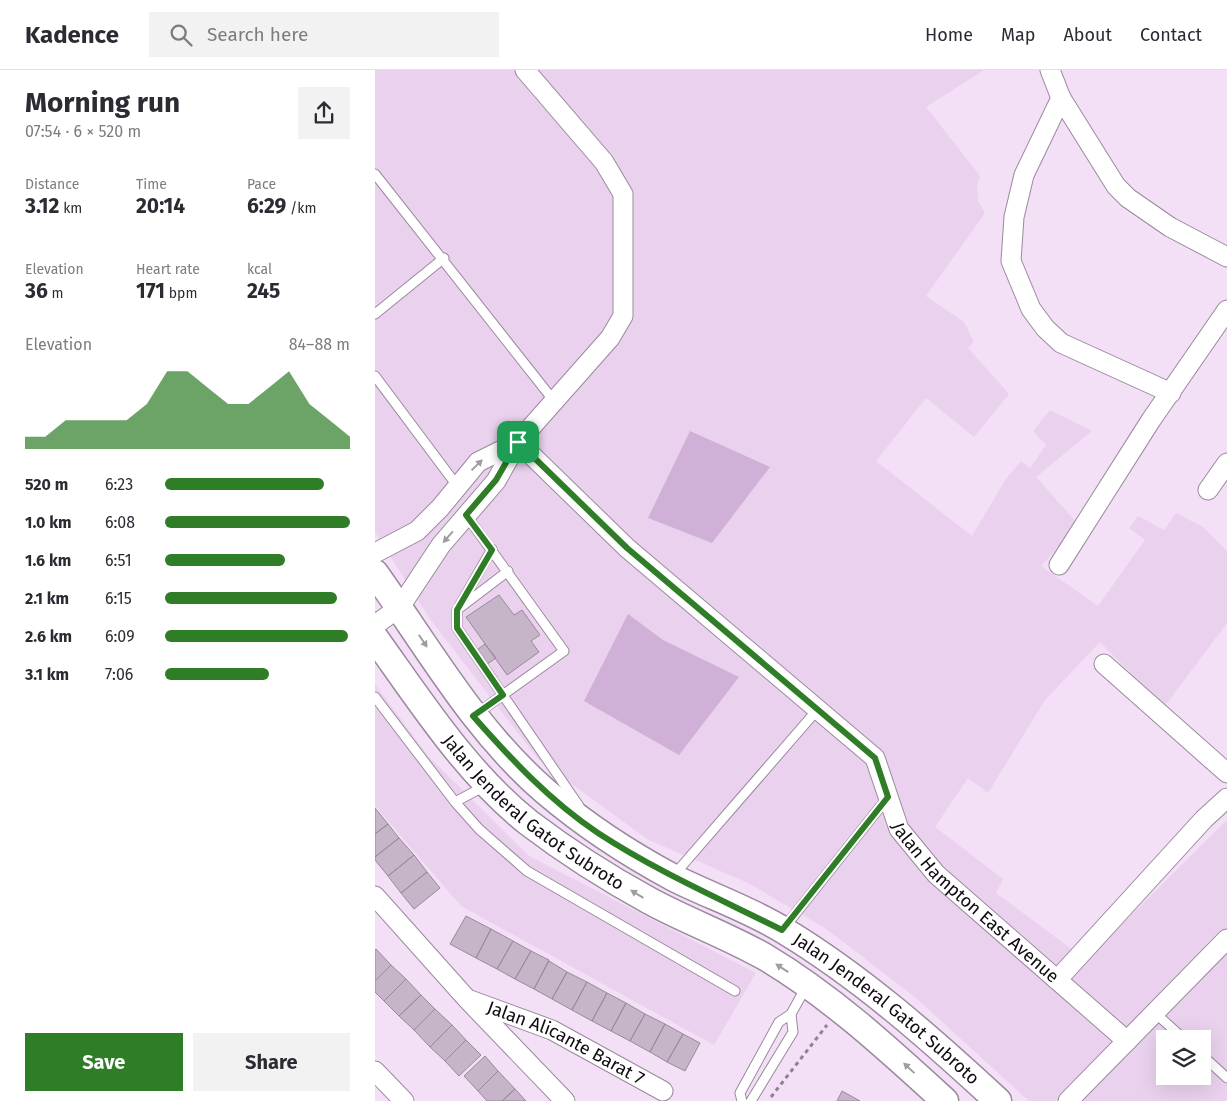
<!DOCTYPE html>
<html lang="en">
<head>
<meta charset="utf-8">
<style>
  body { margin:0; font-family:"Fira Sans",sans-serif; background:#f2f2f3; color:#2b2b33; height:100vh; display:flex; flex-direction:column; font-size:19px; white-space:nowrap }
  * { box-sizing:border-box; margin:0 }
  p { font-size:16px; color:#7c7c81 }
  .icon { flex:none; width:28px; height:28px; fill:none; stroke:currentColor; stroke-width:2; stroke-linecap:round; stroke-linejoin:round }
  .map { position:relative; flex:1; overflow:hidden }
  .drawer { display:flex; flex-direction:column; background:#fff; width:375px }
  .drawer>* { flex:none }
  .buttons { position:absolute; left:781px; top:960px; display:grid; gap:10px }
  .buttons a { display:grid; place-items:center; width:55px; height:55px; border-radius:0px; background:#fff; box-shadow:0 5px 20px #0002; font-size:25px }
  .pin { position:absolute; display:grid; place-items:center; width:42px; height:42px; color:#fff; margin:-21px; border-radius:10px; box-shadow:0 2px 8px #0006 }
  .round { display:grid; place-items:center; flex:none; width:52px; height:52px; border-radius:0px; background:#f2f2f3 }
  .head { display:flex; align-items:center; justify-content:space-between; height:85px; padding:0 25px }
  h1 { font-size:28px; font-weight:700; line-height:38px }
  .figures { display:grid; grid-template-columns:repeat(3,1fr); gap:8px; height:85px; padding:5px 25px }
  .figures div { display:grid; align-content:center }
  .figures b { font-size:21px; font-weight:700 }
  .figures small { font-size:14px; font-weight:400 }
  .figures p { font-size:14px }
  .chart { height:140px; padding:10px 25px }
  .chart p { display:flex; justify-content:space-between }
  .chart svg { width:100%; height:90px; margin-top:5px; fill:#2f7d26; opacity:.7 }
  .button { display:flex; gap:10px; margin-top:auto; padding:10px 25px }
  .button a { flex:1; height:58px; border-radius:0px; background:#2f7d26; color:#fff; font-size:20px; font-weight:700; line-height:58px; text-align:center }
  .button a+a { background:#f2f2f3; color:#2b2b33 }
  ul { padding:0 25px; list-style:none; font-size:16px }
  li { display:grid; grid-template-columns:80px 60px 1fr; align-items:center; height:38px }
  li i { height:12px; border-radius:6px; background:#2f7d26 }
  header { display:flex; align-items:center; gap:30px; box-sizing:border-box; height:70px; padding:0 25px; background:#fff; border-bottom:1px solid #e1e1e2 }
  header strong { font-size:24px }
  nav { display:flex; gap:28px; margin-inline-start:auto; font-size:18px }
  .search { width:350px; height:45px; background:#f2f2f3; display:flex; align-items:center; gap:12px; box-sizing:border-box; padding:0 18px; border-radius:0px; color:#7c7c81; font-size:19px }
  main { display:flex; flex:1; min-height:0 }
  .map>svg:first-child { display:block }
  .built { fill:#ead2ee; fill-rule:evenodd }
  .green { fill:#d0b0d6 }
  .building { fill:#c6b4c9; stroke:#9a889d }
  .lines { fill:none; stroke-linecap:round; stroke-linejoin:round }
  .lane-casing { stroke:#9a899d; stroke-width:11 }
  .street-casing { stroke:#9a899d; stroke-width:21 }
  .secondary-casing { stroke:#9a899d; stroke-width:29 }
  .path { stroke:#8e8191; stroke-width:3; stroke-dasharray:4 4; stroke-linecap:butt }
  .lane { stroke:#fff; stroke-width:9 }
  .street { stroke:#fff; stroke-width:19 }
  .secondary { stroke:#fff; stroke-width:26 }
  .oneway { fill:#9f9da0 }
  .route-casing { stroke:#fff; stroke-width:10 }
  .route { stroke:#2f7d26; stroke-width:6 }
  .labels { text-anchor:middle; stroke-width:4.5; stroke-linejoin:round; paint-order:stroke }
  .street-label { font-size:18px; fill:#100a11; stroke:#fff }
</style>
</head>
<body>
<header>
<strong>Kadence</strong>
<div class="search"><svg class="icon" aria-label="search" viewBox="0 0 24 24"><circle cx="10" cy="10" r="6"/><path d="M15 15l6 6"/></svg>Search here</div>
<nav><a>Home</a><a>Map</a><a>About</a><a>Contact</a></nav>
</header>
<main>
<section class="drawer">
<div class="head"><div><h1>Morning run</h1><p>07:54 · 6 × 520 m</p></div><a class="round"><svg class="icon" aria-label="share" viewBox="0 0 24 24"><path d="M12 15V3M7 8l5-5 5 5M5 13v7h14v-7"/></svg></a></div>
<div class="figures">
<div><p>Distance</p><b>3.12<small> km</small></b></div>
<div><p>Time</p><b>20:14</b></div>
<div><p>Pace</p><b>6:29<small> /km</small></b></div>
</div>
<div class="figures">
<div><p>Elevation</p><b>36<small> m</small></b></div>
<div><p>Heart rate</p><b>171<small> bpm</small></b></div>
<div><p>kcal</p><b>245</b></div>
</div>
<div class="chart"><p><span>Elevation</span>84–88 m</p>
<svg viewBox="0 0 160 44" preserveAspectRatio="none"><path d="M0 44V38L10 38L20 30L30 30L40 30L50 30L60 22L70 6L80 6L90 14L100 22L110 22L120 14L130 6L140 22L150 30L160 38V44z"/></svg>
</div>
<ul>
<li><b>520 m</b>6:23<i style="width:86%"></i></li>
<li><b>1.0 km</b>6:08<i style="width:100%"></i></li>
<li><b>1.6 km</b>6:51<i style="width:65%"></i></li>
<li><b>2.1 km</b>6:15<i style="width:93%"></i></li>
<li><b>2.6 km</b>6:09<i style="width:99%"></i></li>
<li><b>3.1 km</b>7:06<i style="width:56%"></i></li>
</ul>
<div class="button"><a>Save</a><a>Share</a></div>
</section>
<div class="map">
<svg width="852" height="1031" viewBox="0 0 852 1031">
  <rect width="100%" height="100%" fill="#f3dff6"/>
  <!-- built -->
  <path class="built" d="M 0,0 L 609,0 L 551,37 L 605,106 L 602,116 L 603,131 L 610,143 L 551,226 L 589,252 L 599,272 L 593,278 L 634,324 L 599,367 L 551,328 L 501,391 L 597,466 L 631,409 L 646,391 L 655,398 L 671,375 L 658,361 L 675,340 L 717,361 L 661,407 L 704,455 L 666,496 L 723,536 L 770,470 L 754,458 L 763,446 L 789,460 L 801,443 L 828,457 L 852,481 L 852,553 L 789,637 L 725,572 L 670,630 L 613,723 L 593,708 L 560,757 L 628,809 L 621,823 L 695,878 L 706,895 L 852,750 L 852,1031 L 654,1031 L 541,928 L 450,858 L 373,813 L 272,769 L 163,689 L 55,549 L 0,462 ZM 790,969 L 828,969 L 828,1006 L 790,1006 Z
    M 0,614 L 54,687 L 154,786 L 381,903 L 339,975 L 86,836 L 0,736 Z"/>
  <!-- green -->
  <path class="green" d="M 315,361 L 395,397 L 337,473 L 273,448 Z
    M 253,544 L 288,570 L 364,607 L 304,685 L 209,631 Z"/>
  <!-- building -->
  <path class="building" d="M 124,525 L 139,545 L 147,540 L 165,565 L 156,571 L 164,582 L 132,605 L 91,547 Z
    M 110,574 L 121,588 L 105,599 L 95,585 Z
    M 0,738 L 13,754 L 0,764 Z
    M 13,754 L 24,768 L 0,787 L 0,764 Z
    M 24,768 L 39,785 L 13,806 L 0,790 L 0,787 Z
    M 39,785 L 52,802 L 26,823 L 13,806 Z
    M 52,802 L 65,818 L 39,839 L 26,823 Z
    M 91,846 L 116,859 L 101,888 L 75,874 Z
    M 116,859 L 138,871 L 122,899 L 101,888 Z
    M 138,871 L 156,881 L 140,909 L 122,899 Z
    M 1,879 L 16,895 L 0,911 L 0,880 Z
    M 156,881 L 174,890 L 159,919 L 140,909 Z
    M 174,891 L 192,902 L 177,929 L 159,919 Z
    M 16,895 L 31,909 L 9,931 L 0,922 L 0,911 Z
    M 192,902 L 212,912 L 197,940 L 177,929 Z
    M 31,909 L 46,925 L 24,946 L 9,931 Z
    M 212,912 L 232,923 L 217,951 L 197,940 Z
    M 232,923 L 251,933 L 236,961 L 217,951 Z
    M 46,925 L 60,939 L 39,960 L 24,946 Z
    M 251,933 L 270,944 L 255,971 L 236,961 Z
    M 60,939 L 77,955 L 55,977 L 39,960 Z
    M 270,944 L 290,954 L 275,982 L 255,971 Z
    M 290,954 L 308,964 L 292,992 L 275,982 Z
    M 77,955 L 91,970 L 70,991 L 55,977 Z
    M 308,964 L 325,973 L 310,1001 L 292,992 Z
    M 91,970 L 106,985 L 84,1006 L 70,991 Z
    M 110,986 L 123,1001 L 103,1021 L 89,1006 Z
    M 123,1001 L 140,1019 L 127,1031 L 112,1031 L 103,1021 Z
    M 140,1019 L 151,1031 L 127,1031 Z
    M 467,1021 L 485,1031 L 462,1031 Z"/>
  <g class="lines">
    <!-- lane casing -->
    <g class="lane-casing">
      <path id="lane" d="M 0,104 L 179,331
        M 0,244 L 69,188
        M 0,306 L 83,417
        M 91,445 L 189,581 L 100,645
        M 133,501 L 82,540 L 82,558 L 204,736
        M 85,535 L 117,479
        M 0,627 L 80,732 L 104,759 L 152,801 L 360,921
        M 80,732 L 110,716
        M 299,805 L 443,639
        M 409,858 L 513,727
        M 780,943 L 809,969
        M 828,986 L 852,1008
        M 367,1031 L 365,1023 L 404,952 L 416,944 L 431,917
        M 376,1031 L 418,962 L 416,944"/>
    </g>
    <!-- street casing -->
    <g class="street-casing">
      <g id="street">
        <path d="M 675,0 L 686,28 L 741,116 L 753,128 L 795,157 L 852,187"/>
        <path d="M 686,28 L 649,105 L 639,147 L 636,191 L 656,239 L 670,258 L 686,273 L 796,323"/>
        <path id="s1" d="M 143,372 L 252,478 L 500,688 L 524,759 L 561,804 L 752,971"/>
        <path d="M 833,420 L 852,393"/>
        <path d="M 0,483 L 42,461 L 65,438 L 103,392 L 143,372"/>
        <path d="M 684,495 L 776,350 L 852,240"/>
        <path d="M 0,555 L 25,537 L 66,475 L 121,411 L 143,372 L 235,268 L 248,246 L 248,124 L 229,92 L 150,0"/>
        <path d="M 729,594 L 852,703"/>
        <path d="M 0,826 L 92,929 L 190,1031"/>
        <path d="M 682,910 L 829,749 L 852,728"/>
        <path id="s2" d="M 95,930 L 177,960 L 288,1021"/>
        <path d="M 0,1001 L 29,1031"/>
        <path d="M 693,1031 L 852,869"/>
      </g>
    </g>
    <!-- secondary casing -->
    <g class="secondary-casing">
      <g id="secondary">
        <path id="s3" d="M 0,503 C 54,579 100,661 171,722 C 210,755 254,784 299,808 C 335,826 374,839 408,860 C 486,907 556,969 623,1031"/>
        <path id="s4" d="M 0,568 C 46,632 91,703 154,753 C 192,782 233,808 275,831 C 312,851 353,866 390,887 C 457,927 513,979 570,1031"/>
      </g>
    </g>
    <!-- path -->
    <path class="path" d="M 396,1027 L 452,955"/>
    <!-- lane -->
    <use href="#lane" class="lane"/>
    <!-- street -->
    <use href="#street" class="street"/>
    <!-- secondary -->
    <use href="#secondary" class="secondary"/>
  </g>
  <!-- one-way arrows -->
  <defs><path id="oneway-solid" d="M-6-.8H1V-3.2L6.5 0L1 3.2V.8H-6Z" transform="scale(1.25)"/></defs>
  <g class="oneway">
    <use href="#oneway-solid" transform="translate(102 395) rotate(-44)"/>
    <use href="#oneway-solid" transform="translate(73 467) rotate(131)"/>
    <use href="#oneway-solid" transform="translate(48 571) rotate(56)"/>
    <use href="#oneway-solid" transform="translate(262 824) rotate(-149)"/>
    <use href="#oneway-solid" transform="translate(407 898) rotate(-147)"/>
    <use href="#oneway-solid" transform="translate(534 998) rotate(-137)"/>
  </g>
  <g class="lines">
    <!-- route casing -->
    <g class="route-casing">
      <path id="route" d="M 143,372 L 252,478 L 500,688 L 513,727 L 407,860 C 345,829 281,801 223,763 C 175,731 136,689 98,646 L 128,625 L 82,558 L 82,540 L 117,480 L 91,445 L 121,410 Z"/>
    </g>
    <!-- route -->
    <use href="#route" class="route"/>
  </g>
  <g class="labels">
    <!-- street labels -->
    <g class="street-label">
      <text dy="6" stroke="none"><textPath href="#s4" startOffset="238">Jalan Jenderal Gatot Subroto</textPath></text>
      <text dy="6" stroke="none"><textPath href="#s1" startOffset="658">Jalan Hampton East Avenue</textPath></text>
      <text dy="6" stroke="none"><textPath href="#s3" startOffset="684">Jalan Jenderal Gatot Subroto</textPath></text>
      <text dy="6" stroke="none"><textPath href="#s2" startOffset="105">Jalan Alicante Barat 7</textPath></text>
    </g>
  </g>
</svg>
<div class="buttons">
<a><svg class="icon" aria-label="layers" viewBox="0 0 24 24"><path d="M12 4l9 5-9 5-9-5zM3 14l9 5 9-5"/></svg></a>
</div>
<div class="pin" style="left:143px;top:372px;background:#1e9e55"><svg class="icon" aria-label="arrive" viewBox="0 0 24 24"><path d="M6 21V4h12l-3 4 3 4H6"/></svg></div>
</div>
</main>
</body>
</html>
